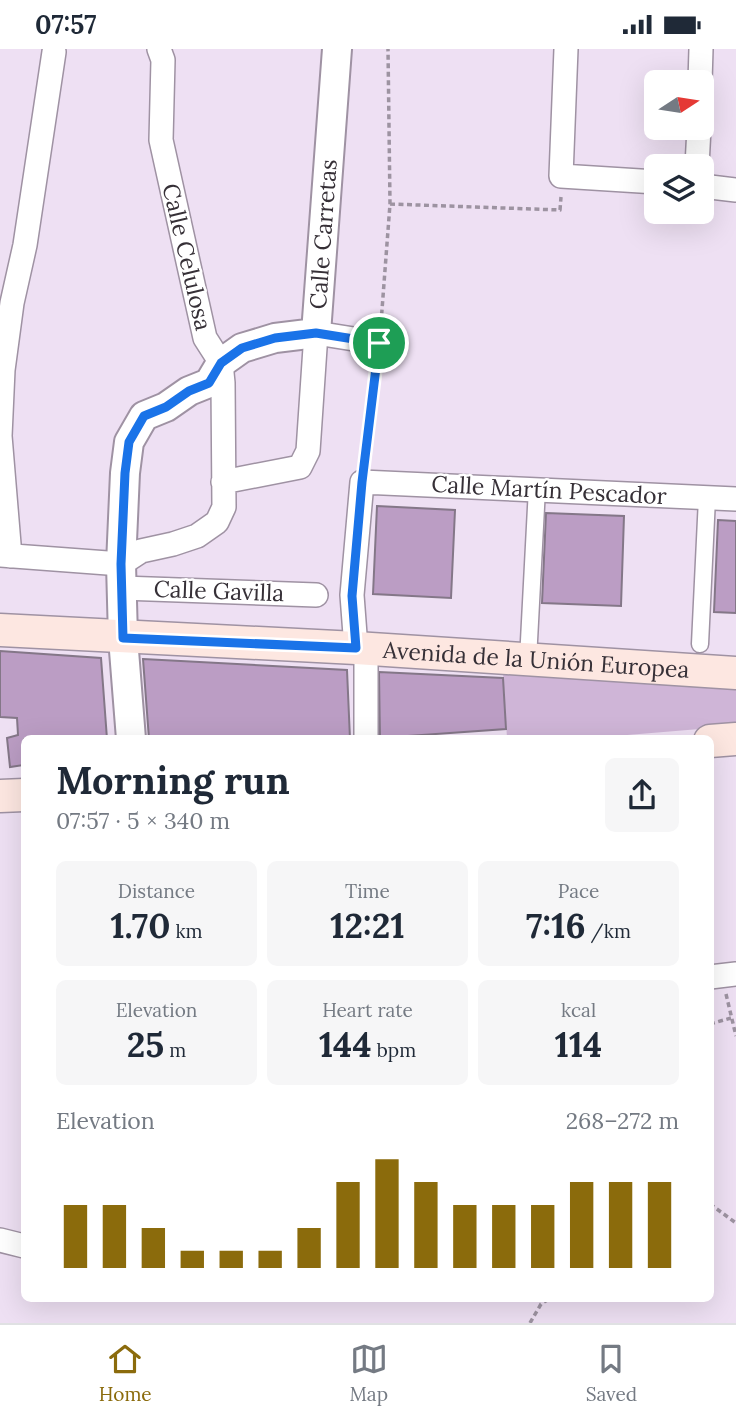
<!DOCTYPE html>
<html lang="en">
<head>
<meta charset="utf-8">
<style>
  body { margin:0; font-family:Lora,serif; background:#f6f6f7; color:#1f2937; height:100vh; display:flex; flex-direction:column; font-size:26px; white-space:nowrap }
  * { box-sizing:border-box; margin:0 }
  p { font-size:23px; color:#747a83 }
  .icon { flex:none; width:38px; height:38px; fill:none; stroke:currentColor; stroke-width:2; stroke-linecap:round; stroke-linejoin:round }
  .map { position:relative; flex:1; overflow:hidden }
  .details { position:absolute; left:21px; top:686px; width:693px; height:567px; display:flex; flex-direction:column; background:#fff; border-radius:10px; box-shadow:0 7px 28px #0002 }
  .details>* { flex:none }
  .needle { width:46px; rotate:78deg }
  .fabs { position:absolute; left:644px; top:21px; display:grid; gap:14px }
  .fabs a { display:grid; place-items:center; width:70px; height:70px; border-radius:10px; background:#fff; box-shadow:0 7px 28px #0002; font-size:35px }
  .pin { position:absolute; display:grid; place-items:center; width:60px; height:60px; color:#fff; margin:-30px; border:4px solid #fff; border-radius:50%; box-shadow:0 2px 7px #0007 }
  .round { display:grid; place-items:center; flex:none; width:74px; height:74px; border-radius:10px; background:#f6f6f7 }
  .summary { display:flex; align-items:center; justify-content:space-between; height:119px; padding:0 35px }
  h1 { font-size:38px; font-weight:800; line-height:52px }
  .stats { display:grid; grid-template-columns:repeat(3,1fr); gap:10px; height:119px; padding:7px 35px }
  .stats div { display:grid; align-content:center; border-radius:10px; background:#f6f6f7; text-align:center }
  .stats b { font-size:35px; font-weight:800 }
  .stats small { font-size:19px; font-weight:400 }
  .stats p { font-size:19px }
  .chart { height:196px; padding:14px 35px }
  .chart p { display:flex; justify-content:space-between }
  .chart svg { width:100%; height:126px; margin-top:7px; stroke:#8b6b0c; stroke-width:6 }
  .status { display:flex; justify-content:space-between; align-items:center; height:49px; padding:0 35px; background:#fff; direction:ltr }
  .status svg { height:19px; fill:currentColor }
  .tabs { display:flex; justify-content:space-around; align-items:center; height:98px; border-top:2px solid #e0e1e3; background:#fff; font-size:19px; color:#747a83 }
  .tabs a { display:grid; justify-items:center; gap:4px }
  .tabs .on { color:#8b6b0c }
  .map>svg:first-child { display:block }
  .green { fill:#cfb5d7 }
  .building { fill:#bb9dc4; stroke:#847788; stroke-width:2 }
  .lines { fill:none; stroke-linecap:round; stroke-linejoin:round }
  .pedestrian-casing { stroke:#9f92a3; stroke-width:19 }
  .minor-casing { stroke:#9f92a3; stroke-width:26 }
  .tertiary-casing { stroke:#9f92a3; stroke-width:32 }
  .secondary-casing { stroke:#9f92a3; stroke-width:35 }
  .path { stroke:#9d93a1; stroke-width:3.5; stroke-dasharray:5 3.5; stroke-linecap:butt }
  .pedestrian { stroke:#fff; stroke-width:16 }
  .minor { stroke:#fff; stroke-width:23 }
  .tertiary { stroke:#fff; stroke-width:28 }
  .secondary { stroke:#fde7e1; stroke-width:32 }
  .route-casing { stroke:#fff; stroke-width:14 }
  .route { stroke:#1a73e8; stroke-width:9 }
  .labels { text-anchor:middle; stroke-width:5; stroke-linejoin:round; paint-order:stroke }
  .street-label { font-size:23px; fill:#363037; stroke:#fff }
</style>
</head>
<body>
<div class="status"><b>07:57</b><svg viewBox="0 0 49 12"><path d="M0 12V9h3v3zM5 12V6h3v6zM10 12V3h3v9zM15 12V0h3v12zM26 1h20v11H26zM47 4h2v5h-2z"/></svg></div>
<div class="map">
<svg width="736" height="1274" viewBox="0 0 736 1274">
  <rect width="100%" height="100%" fill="#eee0f3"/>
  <!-- green -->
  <path class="green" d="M 503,623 L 736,636 L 736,677 L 591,689 L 507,689 Z"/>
  <!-- building -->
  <path class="building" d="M 377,457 L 455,461 L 451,549 L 373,545 Z
    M 546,464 L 624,467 L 621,557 L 542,554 Z
    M 718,471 L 736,472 L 736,564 L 714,563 Z
    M 0,602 L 101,609 L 107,690 L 24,690 L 24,716 L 10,718 L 7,689 L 18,686 L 17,669 L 0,668 Z
    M 143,610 L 347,621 L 350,690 L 149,690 Z
    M 379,623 L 503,629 L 506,680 L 380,689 Z"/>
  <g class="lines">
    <!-- pedestrian casing -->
    <g class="pedestrian-casing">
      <path id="pedestrian" d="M 700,595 L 707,449
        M 528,611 L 537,439"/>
    </g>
    <!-- minor casing -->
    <g class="minor-casing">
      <path id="minor" d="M 566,0 L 561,127 L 656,133
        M 700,33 L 701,0
        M 697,117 L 699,79
        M 702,137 L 736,141
        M 223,433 L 300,418 L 308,402 L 316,284 L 379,294
        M 0,506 L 121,515 L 141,502 L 173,495 L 197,487 L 217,473 L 224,458 L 223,334 L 221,314 L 205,289 L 161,91 L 163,11 L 159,0
        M 10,507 L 0,387 L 3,321 L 12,254 L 25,196 L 54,3
        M 122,539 L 316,546
        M 356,599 L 352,546 L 362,433 L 736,450
        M 366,601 L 366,690
        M 710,928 L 736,925
        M 0,1191 L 24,1197"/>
    </g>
    <!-- tertiary casing -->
    <g class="tertiary-casing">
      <g id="tertiary">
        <path id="s1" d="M 131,690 L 123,589 L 121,515 L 125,424 L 129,393 L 144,367 L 166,358 L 189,342 L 209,334 L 221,314 L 242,299 L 275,289 L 316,284 L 337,0"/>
      </g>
    </g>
    <!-- secondary casing -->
    <g class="secondary-casing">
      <g id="secondary">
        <path id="s2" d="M 0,581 L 356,599 L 736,624"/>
        <path d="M 710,692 L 736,690"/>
        <path d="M 0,747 L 24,746"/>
      </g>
    </g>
    <!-- path -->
    <path class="path" d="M 390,155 L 560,161 L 561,148
      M 381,274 L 390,155 L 388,0
      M 364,413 L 377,313
      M 726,945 L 736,987
      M 710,975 L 731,969
      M 710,1155 L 736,1174
      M 530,1274 L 541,1255 L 549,1250"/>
    <!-- pedestrian -->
    <use href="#pedestrian" class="pedestrian"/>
    <!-- minor -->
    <use href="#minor" class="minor"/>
    <!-- tertiary -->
    <use href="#tertiary" class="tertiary"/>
    <!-- secondary -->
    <use href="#secondary" class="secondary"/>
  </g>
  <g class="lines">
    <!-- route casing -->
    <g class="route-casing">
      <path id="route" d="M 316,284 L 379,294 L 362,433 L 352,547 L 356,599 L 123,589 L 121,515 L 125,424 L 129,393 L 144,367 L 166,358 L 189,342 L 209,334 L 221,314 L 242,299 L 275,289 Z"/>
    </g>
    <!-- route -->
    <use href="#route" class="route"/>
  </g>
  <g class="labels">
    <!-- street labels -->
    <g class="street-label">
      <text dy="8" stroke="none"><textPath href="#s1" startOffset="625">Calle Carretas</textPath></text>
      <text transform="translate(187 208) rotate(77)" y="8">Calle Celulosa</text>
      <text transform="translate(549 441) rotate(3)" y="8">Calle Martín Pescador</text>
      <text transform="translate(219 542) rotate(2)" y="8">Calle Gavilla</text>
      <text dy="8" stroke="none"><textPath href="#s2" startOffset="537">Avenida de la Unión Europea</textPath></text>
    </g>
  </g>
</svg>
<div class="fabs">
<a><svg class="needle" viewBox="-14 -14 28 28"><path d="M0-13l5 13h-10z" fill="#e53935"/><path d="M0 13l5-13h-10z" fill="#747a83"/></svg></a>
<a><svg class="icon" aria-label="layers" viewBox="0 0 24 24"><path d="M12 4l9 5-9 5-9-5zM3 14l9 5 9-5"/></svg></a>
</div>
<div class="pin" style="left:379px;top:294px;background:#1e9e55"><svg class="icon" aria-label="arrive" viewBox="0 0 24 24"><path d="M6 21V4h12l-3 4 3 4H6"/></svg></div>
<section class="details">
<div class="summary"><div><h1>Morning run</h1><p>07:57 · 5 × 340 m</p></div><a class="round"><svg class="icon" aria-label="share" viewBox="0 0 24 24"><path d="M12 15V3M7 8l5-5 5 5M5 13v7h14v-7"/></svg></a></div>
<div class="stats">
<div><p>Distance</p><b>1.70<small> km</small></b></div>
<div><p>Time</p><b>12:21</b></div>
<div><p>Pace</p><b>7:16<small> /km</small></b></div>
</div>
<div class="stats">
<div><p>Elevation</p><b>25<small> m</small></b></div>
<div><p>Heart rate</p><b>144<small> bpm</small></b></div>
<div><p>kcal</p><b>114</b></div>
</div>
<div class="chart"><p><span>Elevation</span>268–272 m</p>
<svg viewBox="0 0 160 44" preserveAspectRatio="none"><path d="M5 44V22M15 44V22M25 44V30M35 44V38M45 44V38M55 44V38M65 44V30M75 44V14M85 44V6M95 44V14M105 44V22M115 44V22M125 44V22M135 44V14M145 44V14M155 44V14"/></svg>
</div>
</section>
</div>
<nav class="tabs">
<a class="on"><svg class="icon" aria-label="home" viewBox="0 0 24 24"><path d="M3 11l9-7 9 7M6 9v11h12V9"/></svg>Home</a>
<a><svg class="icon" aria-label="map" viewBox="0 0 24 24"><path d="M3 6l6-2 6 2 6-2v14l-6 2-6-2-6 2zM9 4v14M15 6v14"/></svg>Map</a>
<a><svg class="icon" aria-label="saved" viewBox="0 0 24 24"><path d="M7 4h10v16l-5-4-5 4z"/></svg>Saved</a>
</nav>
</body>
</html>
